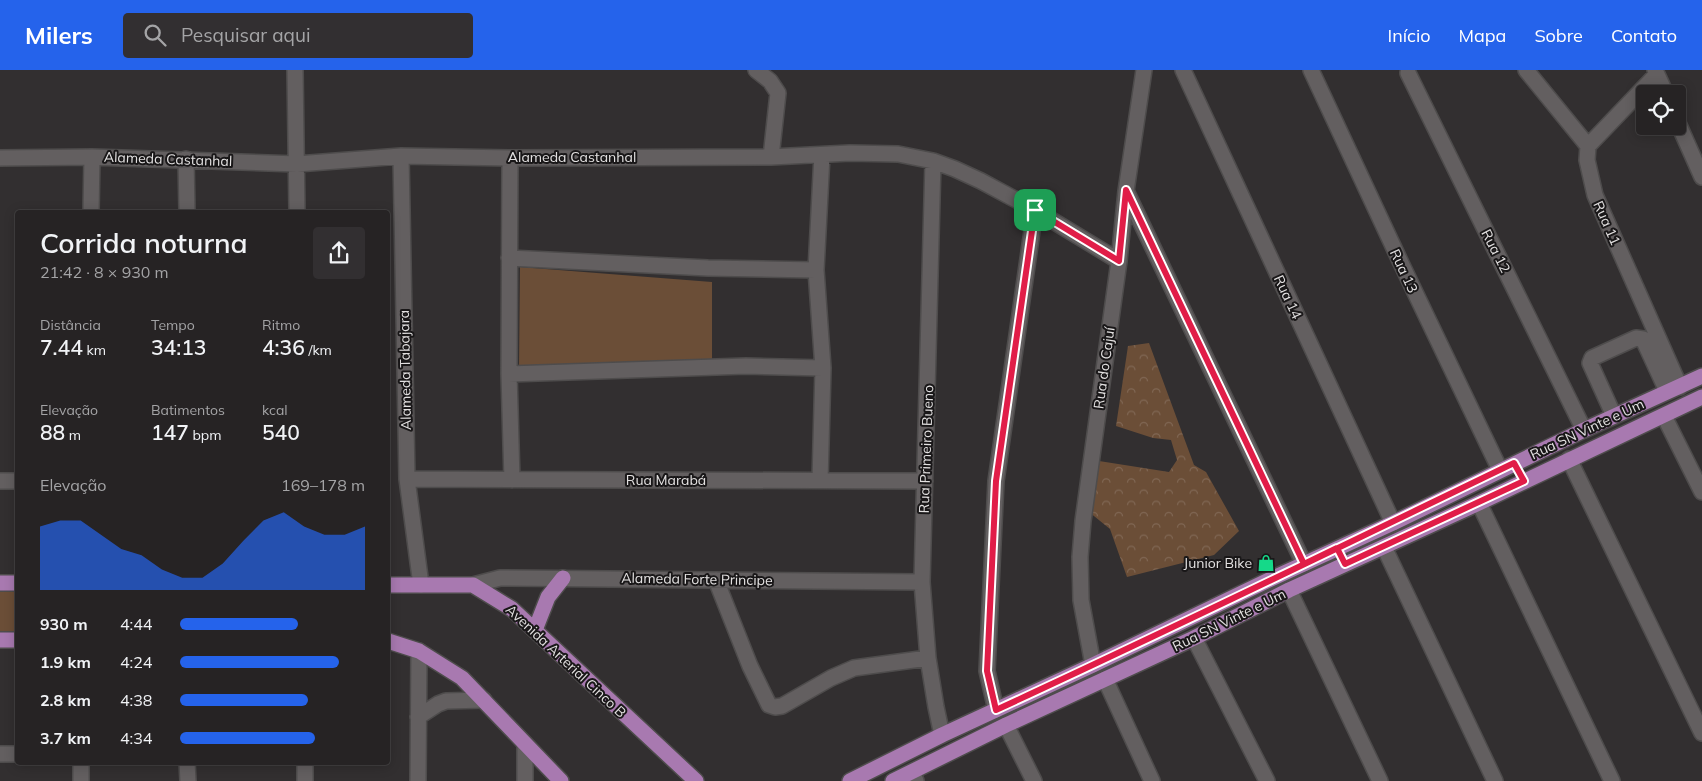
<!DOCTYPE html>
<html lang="pt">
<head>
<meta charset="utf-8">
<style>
  body { margin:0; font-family:Mulish,sans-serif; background:#322f31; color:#f1f3f6; height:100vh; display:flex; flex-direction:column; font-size:19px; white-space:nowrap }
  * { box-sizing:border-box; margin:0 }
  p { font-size:16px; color:#a4a4a6 }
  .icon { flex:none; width:28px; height:28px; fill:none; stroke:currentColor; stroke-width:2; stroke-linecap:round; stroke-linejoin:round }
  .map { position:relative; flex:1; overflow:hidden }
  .side { position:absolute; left:15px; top:140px; width:375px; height:555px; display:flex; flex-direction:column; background:#262324; border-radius:5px; box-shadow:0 2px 12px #0003,0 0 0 1px #424041 }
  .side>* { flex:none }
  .tools { position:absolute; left:1636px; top:15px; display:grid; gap:10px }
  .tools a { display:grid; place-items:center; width:50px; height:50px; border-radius:5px; background:#262324; box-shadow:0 2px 12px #0003,0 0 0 1px #424041; font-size:25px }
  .pin { position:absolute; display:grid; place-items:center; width:42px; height:42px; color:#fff; margin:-21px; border-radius:10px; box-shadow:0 2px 8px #0006 }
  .round { display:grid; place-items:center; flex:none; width:52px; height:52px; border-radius:5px; background:#322f31 }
  .head { display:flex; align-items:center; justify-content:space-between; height:85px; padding:0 25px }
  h1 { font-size:28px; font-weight:600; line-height:38px }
  .stats { display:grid; grid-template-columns:repeat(3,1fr); gap:8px; height:85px; padding:5px 25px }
  .stats div { display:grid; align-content:center }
  .stats b { font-size:21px; font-weight:600 }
  .stats small { font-size:14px; font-weight:400 }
  .stats p { font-size:14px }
  .chart { height:140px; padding:10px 25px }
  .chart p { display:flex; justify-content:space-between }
  .chart svg { width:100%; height:90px; margin-top:5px; fill:#2563eb; opacity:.7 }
  ul { padding:0 25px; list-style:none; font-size:16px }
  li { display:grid; grid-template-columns:80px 60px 1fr; align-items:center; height:38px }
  li i { height:12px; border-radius:6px; background:#2563eb }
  header { display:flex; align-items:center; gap:30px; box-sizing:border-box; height:70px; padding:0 25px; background:#2563eb; color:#fff }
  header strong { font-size:24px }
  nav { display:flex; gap:28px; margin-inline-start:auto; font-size:18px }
  .search { width:350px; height:45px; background:#322f31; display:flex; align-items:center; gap:12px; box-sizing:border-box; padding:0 18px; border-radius:5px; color:#a4a4a6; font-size:19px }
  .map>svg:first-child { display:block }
  .forest { fill:url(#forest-crowns) }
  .green { fill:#6b4e37 }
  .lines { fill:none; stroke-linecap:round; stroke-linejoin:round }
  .minor-casing { stroke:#4e4c4c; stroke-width:18 }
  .major-casing { stroke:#4e4c4c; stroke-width:18 }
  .minor { stroke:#635f60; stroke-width:15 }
  .major { stroke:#a879b0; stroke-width:15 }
  .route-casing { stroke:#fff; stroke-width:10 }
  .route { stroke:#e11d48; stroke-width:6 }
  .labels { text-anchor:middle; stroke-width:4; stroke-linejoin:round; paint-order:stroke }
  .street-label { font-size:14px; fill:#e3e1e1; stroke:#191718 }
  .poi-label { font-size:14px; fill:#e3e1e1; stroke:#191718; text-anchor:end }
</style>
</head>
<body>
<header>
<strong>Milers</strong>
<div class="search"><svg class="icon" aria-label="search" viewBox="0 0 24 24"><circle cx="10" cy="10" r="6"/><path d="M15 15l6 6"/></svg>Pesquisar aqui</div>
<nav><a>Início</a><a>Mapa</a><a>Sobre</a><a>Contato</a></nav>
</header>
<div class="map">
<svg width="1702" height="711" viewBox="0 0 1702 711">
  <defs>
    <pattern id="forest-crowns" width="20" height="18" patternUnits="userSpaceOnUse" patternTransform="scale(1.25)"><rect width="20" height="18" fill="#6b4e37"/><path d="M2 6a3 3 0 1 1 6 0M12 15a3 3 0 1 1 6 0" fill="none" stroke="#806754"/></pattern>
  </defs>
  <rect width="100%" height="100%" fill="#322f30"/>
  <!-- forest -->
  <path class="forest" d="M 1149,273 L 1194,395 L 1206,402 L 1239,461 L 1214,485 L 1127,507 L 1110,459 L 1089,442 L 1099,391 L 1169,402 L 1177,390 L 1171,370 L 1153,368 L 1116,356 L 1128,276 Z"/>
  <!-- green -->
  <path class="green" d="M 520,197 L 712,212 L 712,294 L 519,299 Z
    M 0,513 L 17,513 L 17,570 L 0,570 Z"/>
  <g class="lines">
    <!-- minor casing -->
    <g class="minor-casing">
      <path id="minor" d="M 295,0 L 297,142
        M 756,0 L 770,11 L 778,23 L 771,87
        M 1183,0 L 1393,453
        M 1311,0 L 1400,191 L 1500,400
        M 1526,0 L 1588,76 L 1587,90 L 1595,125 L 1680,317
        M 1655,0 L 1666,24
        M 1408,3 L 1584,360
        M 1678,53 L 1702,107
        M 1588,76 L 1656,5
        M 401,86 L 407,409 L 421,515
        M 0,88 L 92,87 L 297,94 L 401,86 L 510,88 L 771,87 L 850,83 L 898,84 L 933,91 L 955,99 L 981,111 L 1035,140 L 1119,191
        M 510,88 L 509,304 L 512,410
        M 186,89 L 187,142
        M 933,91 L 922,512 L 928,588 L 936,637 L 942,665
        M 1126,121 L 1304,494
        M 91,142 L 92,87
        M 509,188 L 708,198 L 816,200
        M 509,304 L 746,296 L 823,298
        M 1614,346 L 1590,293 L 1592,288 L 1636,268 L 1643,269 L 1667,321
        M 1664,346 L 1702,422
        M 1569,389 L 1702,663
        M 407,409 L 925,411
        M 0,411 L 18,411
        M 820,411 L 823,298 L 816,200 L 822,85
        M 1479,433 L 1612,711
        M 1384,477 L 1495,711
        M 716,510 L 750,596 L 769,635 L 775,637 L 782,636 L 831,608 L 854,598 L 928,588
        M 473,515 L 500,508 L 922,512
        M 1289,520 L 1380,711
        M 1194,568 L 1267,711
        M 1093,595 L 1081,530 L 1080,487 L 1083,451 L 1119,191 L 1126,121 L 1144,0
        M 1105,609 L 1152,711
        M 996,640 L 987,601 L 996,411 L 1035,140
        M 418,647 L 438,634 L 446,631 L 484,630
        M 1006,655 L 1034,711
        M 0,684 L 18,684
        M 81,692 L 81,711
        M 187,692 L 188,711
        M 305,692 L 305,711
        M 912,702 L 916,711
        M 418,711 L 419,581
        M 525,711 L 525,674"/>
    </g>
    <!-- major casing -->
    <g class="major-casing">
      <path id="major" d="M 0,513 L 18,513
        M 388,515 L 473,515 L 512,539 L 696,711
        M 535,560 L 548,527 L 563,508
        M 0,570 L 18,570
        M 388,571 L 419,581 L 462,608 L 561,711
        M 850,711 L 942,665 L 1093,595 L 1271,509 L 1393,453 L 1584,360 L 1702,306
        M 893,711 L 1006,655 L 1194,568 L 1289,520 L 1479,433 L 1702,327"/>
    </g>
    <!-- minor -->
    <use href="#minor" class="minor"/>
    <!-- major -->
    <use href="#major" class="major"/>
  </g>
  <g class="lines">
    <!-- route casing -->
    <g class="route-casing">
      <path id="route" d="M 1035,140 L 1119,191 L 1126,120 L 1304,494 L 1337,478 L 1345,494 L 1524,411 L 1514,393 C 1342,476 1170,560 996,640 L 987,601 L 996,411 L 1035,140"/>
    </g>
    <!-- route -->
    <use href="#route" class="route"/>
  </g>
  <!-- icons -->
  <defs>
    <g id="shop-bare" transform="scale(1.35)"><path d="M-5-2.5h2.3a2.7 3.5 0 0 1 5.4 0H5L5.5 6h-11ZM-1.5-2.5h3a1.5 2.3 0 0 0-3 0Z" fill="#15d989" stroke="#191718" stroke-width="2.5" paint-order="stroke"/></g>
  </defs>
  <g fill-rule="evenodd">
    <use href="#shop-bare" x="1266" y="493"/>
  </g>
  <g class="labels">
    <!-- street labels -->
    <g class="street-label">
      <text x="572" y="92">Alameda Castanhal</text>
      <text transform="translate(168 89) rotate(2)" y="5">Alameda Castanhal</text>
      <text transform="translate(1607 153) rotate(66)" y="5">Rua 11</text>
      <text transform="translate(1496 181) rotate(63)" y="5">Rua 12</text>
      <text transform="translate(1404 201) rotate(65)" y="5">Rua 13</text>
      <text transform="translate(1288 227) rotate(65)" y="5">Rua 14</text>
      <text transform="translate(1104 298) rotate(-82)" y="5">Rua do Cajuí</text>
      <text transform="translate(405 300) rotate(-91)" y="5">Alameda Tabajara</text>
      <text transform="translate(1587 359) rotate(-25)" y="5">Rua SN Vinte e Um</text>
      <text transform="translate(926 379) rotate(-88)" y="5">Rua Primeiro Bueno</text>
      <text x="666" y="415">Rua Marabá</text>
      <text transform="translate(697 509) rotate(1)" y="5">Alameda Forte Principe</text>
      <text transform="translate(1229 550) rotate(-26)" y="5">Rua SN Vinte e Um</text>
      <text transform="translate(566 591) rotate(43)" y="5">Avenida Arterial Cinco B</text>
    </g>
    <!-- poi labels -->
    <g class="poi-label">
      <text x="1252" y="498">Junior Bike</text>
    </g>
  </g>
</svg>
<div class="tools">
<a><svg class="icon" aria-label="locate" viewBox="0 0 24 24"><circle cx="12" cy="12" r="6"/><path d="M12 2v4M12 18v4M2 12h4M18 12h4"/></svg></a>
</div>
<div class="pin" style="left:1035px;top:140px;background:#1e9e55"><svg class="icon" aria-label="arrive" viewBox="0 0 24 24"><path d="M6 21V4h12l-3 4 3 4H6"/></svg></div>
<section class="side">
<div class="head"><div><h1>Corrida noturna</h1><p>21:42 · 8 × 930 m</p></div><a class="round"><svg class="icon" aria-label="share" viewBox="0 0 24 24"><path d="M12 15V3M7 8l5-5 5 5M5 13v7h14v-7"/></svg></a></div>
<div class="stats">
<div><p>Distância</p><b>7.44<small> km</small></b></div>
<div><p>Tempo</p><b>34:13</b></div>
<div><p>Ritmo</p><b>4:36<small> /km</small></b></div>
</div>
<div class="stats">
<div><p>Elevação</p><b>88<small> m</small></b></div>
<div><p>Batimentos</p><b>147<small> bpm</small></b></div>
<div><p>kcal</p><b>540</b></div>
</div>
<div class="chart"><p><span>Elevação</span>169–178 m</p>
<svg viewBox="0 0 160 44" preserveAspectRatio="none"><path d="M0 44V13L10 10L20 10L30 17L40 24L50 27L60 34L70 38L80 38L90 31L100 20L110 10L120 6L130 13L140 17L150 17L160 13V44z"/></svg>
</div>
<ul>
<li><b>930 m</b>4:44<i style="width:64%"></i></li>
<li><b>1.9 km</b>4:24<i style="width:86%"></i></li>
<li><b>2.8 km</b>4:38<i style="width:69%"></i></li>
<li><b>3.7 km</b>4:34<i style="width:73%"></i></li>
</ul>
</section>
</div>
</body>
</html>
